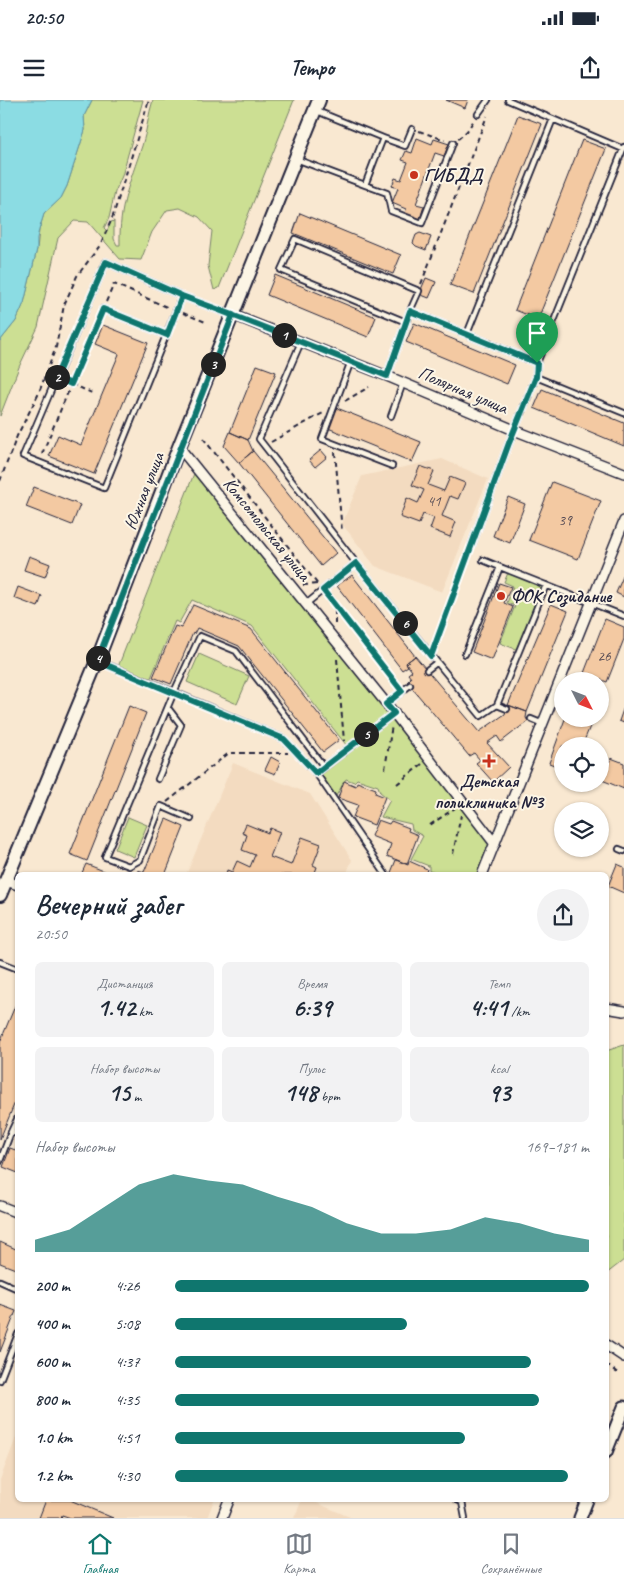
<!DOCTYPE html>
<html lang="ru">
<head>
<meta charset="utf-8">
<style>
  body { margin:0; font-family:Caveat,sans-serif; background:#f2f2f3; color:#1f2937; height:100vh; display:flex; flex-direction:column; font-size:19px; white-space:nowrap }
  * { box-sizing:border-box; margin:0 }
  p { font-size:16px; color:#747a83 }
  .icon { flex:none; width:28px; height:28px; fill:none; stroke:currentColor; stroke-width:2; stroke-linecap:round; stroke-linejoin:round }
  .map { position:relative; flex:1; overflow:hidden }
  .drawer { position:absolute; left:15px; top:772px; width:594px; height:630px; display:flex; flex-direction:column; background:#fff; border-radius:8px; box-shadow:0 1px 4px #0004 }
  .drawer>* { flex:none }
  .needle { width:32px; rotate:132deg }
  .tools { position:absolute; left:554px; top:572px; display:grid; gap:10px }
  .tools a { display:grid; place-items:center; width:55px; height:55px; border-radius:50%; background:#fff; box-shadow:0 1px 4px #0004; font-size:25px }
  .pin { position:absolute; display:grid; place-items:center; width:42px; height:42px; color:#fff; margin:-51px -21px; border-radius:50% 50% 50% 0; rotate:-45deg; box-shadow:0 0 5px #0007 }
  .pin .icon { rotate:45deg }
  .km { position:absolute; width:25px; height:25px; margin:-12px; border-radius:50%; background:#222; color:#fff; font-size:14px; line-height:25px; text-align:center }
  .round { display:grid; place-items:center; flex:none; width:52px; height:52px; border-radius:26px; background:#f2f2f3 }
  .headline { display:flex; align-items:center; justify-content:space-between; height:85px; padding:0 20px }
  h1 { font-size:28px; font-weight:600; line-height:38px }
  .metrics { display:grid; grid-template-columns:repeat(3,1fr); gap:8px; height:85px; padding:5px 20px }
  .metrics div { display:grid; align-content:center; border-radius:8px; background:#f2f2f3; text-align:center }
  .metrics b { font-size:25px; font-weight:600 }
  .metrics small { font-size:14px; font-weight:400 }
  .metrics p { font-size:14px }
  .chart { height:140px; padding:10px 20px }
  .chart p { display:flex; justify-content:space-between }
  .chart svg { width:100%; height:90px; margin-top:5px; fill:#0f766e; opacity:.7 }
  ul { padding:0 20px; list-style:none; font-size:16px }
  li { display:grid; grid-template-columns:80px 60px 1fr; align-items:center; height:38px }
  li i { height:12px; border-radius:6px; background:#0f766e }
  .status { display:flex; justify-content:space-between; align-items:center; height:35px; padding:0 25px; background:#fff; direction:ltr }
  .status svg { height:14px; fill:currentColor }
  header { display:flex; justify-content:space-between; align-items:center; height:65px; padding:0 20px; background:#fff; font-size:22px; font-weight:600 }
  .tab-bar { display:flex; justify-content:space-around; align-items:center; height:70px; border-top:1px solid #e0e1e3; background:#fff; font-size:14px; color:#747a83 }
  .tab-bar a { display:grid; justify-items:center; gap:2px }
  .tab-bar .selected { color:#0f766e }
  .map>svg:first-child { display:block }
  .built { fill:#f3dbc0 }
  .green { fill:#ccdf93; stroke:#778067 }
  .water { fill:#8bdce3; stroke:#6192a0 }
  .building { fill:#f3c9a2; stroke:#22223b }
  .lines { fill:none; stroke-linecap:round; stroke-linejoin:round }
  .service-casing { stroke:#22223b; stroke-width:8 }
  .minor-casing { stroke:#22223b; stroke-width:12 }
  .tertiary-casing { stroke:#22223b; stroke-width:15 }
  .secondary-casing { stroke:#22223b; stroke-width:16 }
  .path { stroke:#22223b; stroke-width:2; stroke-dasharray:5 4; stroke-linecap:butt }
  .service { stroke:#fcf5e5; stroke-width:4.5 }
  .minor { stroke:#fcf5e5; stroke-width:9 }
  .tertiary { stroke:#fcf5e5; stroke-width:11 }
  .secondary { stroke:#fcf5e5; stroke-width:12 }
  .route-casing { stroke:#fff; stroke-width:10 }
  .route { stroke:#0f766e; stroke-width:6 }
  .poi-dot { fill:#c8321e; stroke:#fcf5e5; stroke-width:2 }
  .labels { text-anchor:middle; stroke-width:4; stroke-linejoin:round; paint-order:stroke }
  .number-label { font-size:15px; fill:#564c55 }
  .poi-label { font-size:18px; font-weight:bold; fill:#22223b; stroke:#fcf5e5; text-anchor:start }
  .street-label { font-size:18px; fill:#22223b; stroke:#fcf5e5 }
</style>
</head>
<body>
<div class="status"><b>20:50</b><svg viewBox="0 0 49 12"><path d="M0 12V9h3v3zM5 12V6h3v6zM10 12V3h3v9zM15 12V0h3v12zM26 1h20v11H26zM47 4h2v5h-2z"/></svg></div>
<header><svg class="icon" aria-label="menu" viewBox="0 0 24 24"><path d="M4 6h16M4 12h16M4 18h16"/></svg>Tempo<svg class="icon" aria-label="share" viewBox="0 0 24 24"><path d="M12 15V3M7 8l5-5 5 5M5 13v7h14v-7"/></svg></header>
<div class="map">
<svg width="624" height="1418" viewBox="0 0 624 1418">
  <rect width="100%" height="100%" fill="#f9e8d1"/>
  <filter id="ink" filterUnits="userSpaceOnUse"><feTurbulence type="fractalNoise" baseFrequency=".02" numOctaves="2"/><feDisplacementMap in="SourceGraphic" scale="10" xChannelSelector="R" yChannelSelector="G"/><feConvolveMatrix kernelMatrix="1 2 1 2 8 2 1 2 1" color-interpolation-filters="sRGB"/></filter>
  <g filter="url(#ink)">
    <!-- built -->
    <path class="built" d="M 442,359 L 488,379 L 442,492 L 375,466 L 342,424 L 362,376 Z
      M 233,663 L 310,694 L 352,760 L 346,775 L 186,775 Z
      M 17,1335 L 18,1400 L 214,1400 L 207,1418 L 0,1418 L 0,1380 Z
      M 302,1400 L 310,1400 L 352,1418 L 294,1418 Z"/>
    <!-- green -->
    <path class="green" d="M 92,0 L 143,0 L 122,76 L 115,92 L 109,118 L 104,128 L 107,131 L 111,122 L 114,121 L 114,139 L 117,145 L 120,145 C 119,106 130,82 142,46 C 147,31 148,15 153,0 L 294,0 L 219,188 L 214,190 L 208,166 L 212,131 L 199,117 L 180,108 L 167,110 L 152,132 L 141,160 L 120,159 L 88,122 L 74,121 L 58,138 L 38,227 L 19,267 L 0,316 L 0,241 L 16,221 L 24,203 L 37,149 L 39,130 L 44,114 L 61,98 L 67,86 L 85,30 L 84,16 Z
      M 195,371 L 389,614 L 347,646 L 252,526 L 192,500 L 179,523 L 175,521 L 150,580 L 118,567 Z
      M 508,473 L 543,487 L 518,550 L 500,543 L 515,506 L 507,503 L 513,486 L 504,482 Z
      M 199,554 L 249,576 L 237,604 L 187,582 Z
      M 392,619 L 491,744 L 479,775 L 442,775 L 429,771 L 429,766 L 411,759 L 423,736 L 412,730 L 411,724 L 381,717 L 390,700 L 380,692 L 378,686 L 357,679 L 354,682 L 346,679 L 336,696 L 321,675 Z
      M 128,717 L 147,725 L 134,757 L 115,749 Z
      M 624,945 L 624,1160 L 606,1174 L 606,951 Z"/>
    <!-- water -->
    <path class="water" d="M 0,0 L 92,0 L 84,16 L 85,30 L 67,86 L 61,98 L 44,114 L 39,130 L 37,138 L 37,149 L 24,203 L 16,221 L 0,241 Z"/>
    <!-- building -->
    <path class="building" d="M 446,0 L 468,0 L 465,8 Z
      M 518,15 L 542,24 L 474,194 L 450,185 Z
      M 417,38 L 432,44 L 434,39 L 449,44 L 444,56 L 435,53 L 416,104 L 424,106 L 420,119 L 405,114 L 406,109 L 392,103 L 398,88 L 392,86 L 395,78 L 401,80 L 408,62 L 402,60 L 406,51 L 412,53 Z
      M 582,40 L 606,49 L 538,219 L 515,210 Z
      M 300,113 L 401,155 L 393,174 L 293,133 Z
      M 420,133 L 431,137 L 426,150 L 416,146 L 413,143 L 416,135 Z
      M 275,175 L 376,217 L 368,237 L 267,195 Z
      M 426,178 L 436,182 L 429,198 L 419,194 Z
      M 414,223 L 515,265 L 507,284 L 406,242 Z
      M 103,225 L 148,243 L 94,374 L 49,356 L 58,335 L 81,345 L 119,254 L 95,244 Z
      M 257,265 L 276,272 L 248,340 L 230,332 Z
      M 542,289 L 624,323 L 624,346 L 534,308 Z
      M 337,308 L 421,342 L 412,362 L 328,328 Z
      M 230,332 L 248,340 L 253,351 L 239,363 L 224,346 Z
      M 321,350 L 327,357 L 315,367 L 309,360 Z
      M 253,351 L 336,453 L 321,466 L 239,363 Z
      M 420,366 L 434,371 L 428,385 L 444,391 L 450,377 L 465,383 L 458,399 L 450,396 L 442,416 L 456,422 L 450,437 L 430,429 L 434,418 L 423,414 L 419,424 L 400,417 L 407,398 L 418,403 L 424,390 L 412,385 Z
      M 552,382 L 601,401 L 578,459 L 529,440 Z
      M 34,387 L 80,405 L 72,425 L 26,407 Z
      M 508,397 L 525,404 L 510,443 L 493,436 Z
      M 29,456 L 50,464 L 45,477 L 24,470 Z
      M 624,474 L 624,497 L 616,493 Z
      M 352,475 L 415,556 L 406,563 L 408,566 L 402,570 L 337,486 Z
      M 499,483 L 511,487 L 504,503 L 513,507 L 492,560 L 472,552 Z
      M 18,487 L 42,496 L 38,507 L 14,498 Z
      M 551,504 L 568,511 L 527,612 L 508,605 Z
      M 193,505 L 251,529 L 339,640 L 323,652 L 239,546 L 197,528 L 194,534 L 193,533 L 171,584 L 153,577 L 175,526 L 181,528 Z
      M 605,519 L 624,527 L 624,539 L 607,582 L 584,573 Z
      M 415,556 L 479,632 L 505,614 L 508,605 L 527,612 L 526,618 L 528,621 L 501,642 L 497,636 L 487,643 L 509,667 L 493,682 L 476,663 L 480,660 L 474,653 L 469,656 L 407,582 L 411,578 L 408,574 L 412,571 L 406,563 Z
      M 129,606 L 146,613 L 87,761 L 70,754 Z
      M 624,607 L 624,623 L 619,621 Z
      M 565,619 L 593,619 L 582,646 L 562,646 L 562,668 L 549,663 Z
      M 271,657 L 280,662 L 275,674 L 265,670 Z
      M 611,658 L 624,663 L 624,689 L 602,680 Z
      M 344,681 L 356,686 L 357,682 L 376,689 L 375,693 L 385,697 L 374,725 L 353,717 L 358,705 L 338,698 Z
      M 166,719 L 184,727 L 165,775 L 136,775 L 138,770 L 144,772 Z
      M 378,720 L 389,724 L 391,721 L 409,728 L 408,731 L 418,735 L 407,764 L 387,756 L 391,744 L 371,736 Z
      M 246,724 L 268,733 L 270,728 L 280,732 L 270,757 L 291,765 L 302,737 L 321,744 L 313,765 L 317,767 L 314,775 L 226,775 L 227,770 L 232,772 L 237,761 L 250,767 L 255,755 L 242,750 L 247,735 L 242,733 Z
      M 396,760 L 408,765 L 409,761 L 427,769 L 426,772 L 433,775 L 390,775 Z
      M 86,764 L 114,775 L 81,775 Z
      M 617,764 L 624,767 L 624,793 L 608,786 Z
      M 18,899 L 18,965 L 14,974 L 18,975 L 18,995 L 0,1039 L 0,942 Z
      M 10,1048 L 18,1051 L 18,1073 L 3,1067 Z
      M 0,1142 L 18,1150 L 18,1170 L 0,1163 Z
      M 0,1205 L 16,1211 L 0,1252 Z
      M 46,1400 L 70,1400 L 113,1418 L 71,1418 L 62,1415 L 61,1418 L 39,1418 Z"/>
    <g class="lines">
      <!-- service casing -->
      <g class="service-casing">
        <path id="service" d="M 508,0 L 623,49
          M 478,14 L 488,0
          M 383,38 L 405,46 L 412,29
          M 296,59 L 365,85 L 383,38 L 317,11
          M 365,85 L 387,93 L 391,111 L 422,123 L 453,43
          M 182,196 L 104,388 L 23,356 L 106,162 L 182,196 L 232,215
          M 103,209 L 167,235
          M 406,222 L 281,170 L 295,139 L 419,191 L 410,211
          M 467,234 L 553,19
          M 301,242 L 259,339 L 356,463 L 481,616 L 497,605
          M 351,261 L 322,339 L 392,366
          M 387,276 L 410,211 L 537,263
          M 536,277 L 624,313
          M 391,316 L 403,283
          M 472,444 L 509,343 L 536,277 L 537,263 L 624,47
          M 483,460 L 500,467
          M 306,504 L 356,463
          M 465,554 L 500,467 L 624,516
          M 98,561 L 174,592 L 200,536 L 236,551 L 324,667
          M 427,570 L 436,563
          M 386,604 L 410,585
          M 507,609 L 497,605 L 546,485
          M 531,619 L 543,624
          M 316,673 L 394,613
          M 158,679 L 181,625 L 168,608
          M 191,719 L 161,706 L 140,760 L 129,766 L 105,757 L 174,592 L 284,639 L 316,673 L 386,775
          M 619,749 L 624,751
          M 0,862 L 18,869
          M 11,1032 L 18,1017
          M 0,1061 L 11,1032 L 18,1034
          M 0,1181 L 18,1189
          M 0,1280 L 18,1234
          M 457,1400 L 462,1402 L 465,1418"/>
      </g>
      <!-- minor casing -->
      <g class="minor-casing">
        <path id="minor" d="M 233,215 L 387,276 L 514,330 L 624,373
          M 179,347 L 394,613 L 495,744
          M 482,775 L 624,421
          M 6,781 L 18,785
          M 606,908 L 624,911
          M 0,1106 L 18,1113
          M 606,1245 L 624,1257
          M 222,1418 L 229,1400"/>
      </g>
      <!-- tertiary casing -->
      <g class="tertiary-casing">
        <path id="tertiary" d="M 606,1352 L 624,1307
          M 580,1418 L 587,1400"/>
      </g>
      <!-- secondary casing -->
      <g class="secondary-casing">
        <path id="secondary" d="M 0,795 L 97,561 L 179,347 L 319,0"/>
      </g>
      <!-- path -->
      <path class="path" d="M 419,31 L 445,40
        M 458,39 L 467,31 L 474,20
        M 421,184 L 487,16
        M 106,202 L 114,184 L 169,208
        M 183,213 L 208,223
        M 63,280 L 94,294
        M 345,301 L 369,287
        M 203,338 L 319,486
        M 271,342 L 323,313
        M 335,352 L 342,432
        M 42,354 L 100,216
        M 0,381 L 17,336 L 38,295 L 56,247 L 64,205 L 77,176 L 101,144 L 113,116 L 149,0
        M 303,485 L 318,484
        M 326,495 L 398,586
        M 335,524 L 335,507
        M 434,547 L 470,450
        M 337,559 L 344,641
        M 385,669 L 392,625
        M 397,684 L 422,664
        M 167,702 L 229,653 L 288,653
        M 430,725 L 455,708
        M 453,754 L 461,715
        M 606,1264 L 620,1275"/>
      <!-- service -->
      <use href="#service" class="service"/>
      <!-- minor -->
      <use href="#minor" class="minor"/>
      <!-- tertiary -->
      <use href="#tertiary" class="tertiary"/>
      <!-- secondary -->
      <use href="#secondary" class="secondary"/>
    </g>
  </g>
  <g class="lines" filter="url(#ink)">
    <!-- route casing -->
    <g class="route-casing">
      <path id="route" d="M 537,263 L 410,211 L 387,276 C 319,249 251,222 182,196 L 167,235 L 103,209 L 71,284 L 56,277 L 106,162 L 182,196 L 233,215 L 97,561 L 284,639 L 316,673 L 394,613 L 386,604 L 402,591 L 323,490 L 356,463 L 431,556 L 509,343 L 536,277 L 537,263"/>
    </g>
    <!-- route -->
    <use href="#route" class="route"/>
  </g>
  <!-- markers -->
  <g class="poi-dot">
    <circle cx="414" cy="75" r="5"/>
    <circle cx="501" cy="496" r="5"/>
    <path d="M486.5 653.5h5v5h5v5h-5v5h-5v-5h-5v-5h5z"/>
  </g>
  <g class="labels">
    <!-- number labels -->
    <g class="number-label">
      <text x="434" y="406">41</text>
      <text x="565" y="425">39</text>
      <text x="604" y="561">26</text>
    </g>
    <!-- poi labels -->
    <g class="poi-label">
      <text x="424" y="81">ГИБДД</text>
      <text x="511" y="502">ФОК Созидание</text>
      <text x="489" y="687" text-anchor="middle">Детская<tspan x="489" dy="21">поликлиника №3</tspan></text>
    </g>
    <!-- street labels -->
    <g class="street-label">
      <text transform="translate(463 290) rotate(23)" y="6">Полярная улица</text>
      <text transform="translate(144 391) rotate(-69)" y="6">Южная улица</text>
      <text transform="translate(267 429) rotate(51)" y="6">Комсомольская улица</text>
    </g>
  </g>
</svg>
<div class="tools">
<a><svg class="needle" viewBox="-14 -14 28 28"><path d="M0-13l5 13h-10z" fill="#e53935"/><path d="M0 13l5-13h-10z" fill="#747a83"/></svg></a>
<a><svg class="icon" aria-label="locate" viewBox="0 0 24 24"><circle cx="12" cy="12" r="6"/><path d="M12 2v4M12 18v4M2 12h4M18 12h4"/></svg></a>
<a><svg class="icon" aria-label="layers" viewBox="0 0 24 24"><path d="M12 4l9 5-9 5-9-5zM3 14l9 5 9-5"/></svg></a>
</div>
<div class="pin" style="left:537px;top:263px;background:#1e9e55"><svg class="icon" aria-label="arrive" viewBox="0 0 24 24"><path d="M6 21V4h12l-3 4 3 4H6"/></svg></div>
<b class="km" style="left:284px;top:235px">1</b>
<b class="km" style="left:57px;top:277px">2</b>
<b class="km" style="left:213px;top:264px">3</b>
<b class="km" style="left:98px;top:558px">4</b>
<b class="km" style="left:366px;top:634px">5</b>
<b class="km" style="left:405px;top:523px">6</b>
<section class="drawer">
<div class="headline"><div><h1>Вечерний забег</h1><p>20:50</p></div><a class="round"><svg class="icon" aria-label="share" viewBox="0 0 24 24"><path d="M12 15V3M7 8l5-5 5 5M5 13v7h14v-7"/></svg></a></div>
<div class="metrics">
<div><p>Дистанция</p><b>1.42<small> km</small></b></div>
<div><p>Время</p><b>6:39</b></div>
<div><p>Темп</p><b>4:41<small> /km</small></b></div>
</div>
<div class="metrics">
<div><p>Набор высоты</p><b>15<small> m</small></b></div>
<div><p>Пульс</p><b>148<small> bpm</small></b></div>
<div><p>kcal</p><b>93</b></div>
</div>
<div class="chart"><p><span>Набор высоты</span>169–181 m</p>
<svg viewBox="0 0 160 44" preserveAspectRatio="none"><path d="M0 44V38L10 33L20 22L30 11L40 6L50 9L60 11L70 17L80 22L90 30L100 35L110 35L120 33L130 27L140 30L150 35L160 38V44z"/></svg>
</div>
<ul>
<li><b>200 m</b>4:26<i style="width:100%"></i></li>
<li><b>400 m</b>5:08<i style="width:56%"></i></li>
<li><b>600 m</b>4:37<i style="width:86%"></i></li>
<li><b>800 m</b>4:35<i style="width:88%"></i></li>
<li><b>1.0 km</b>4:51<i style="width:70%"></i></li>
<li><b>1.2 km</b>4:30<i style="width:95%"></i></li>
</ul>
</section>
</div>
<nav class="tab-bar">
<a class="selected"><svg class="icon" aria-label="home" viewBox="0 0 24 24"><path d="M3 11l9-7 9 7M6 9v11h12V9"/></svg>Главная</a>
<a><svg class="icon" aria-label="map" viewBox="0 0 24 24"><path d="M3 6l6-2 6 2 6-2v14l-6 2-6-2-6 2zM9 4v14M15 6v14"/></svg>Карта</a>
<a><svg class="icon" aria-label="saved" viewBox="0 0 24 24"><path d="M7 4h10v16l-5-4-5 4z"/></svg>Сохранённые</a>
</nav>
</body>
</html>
